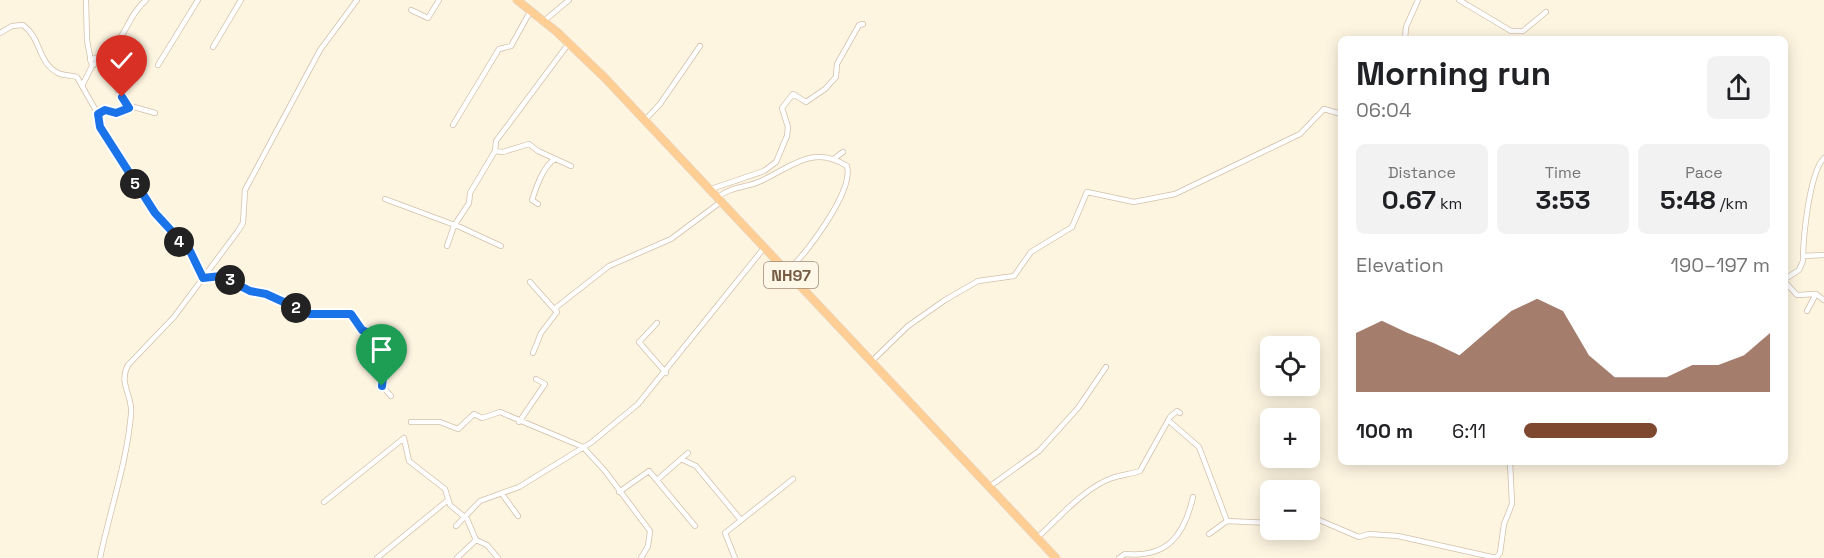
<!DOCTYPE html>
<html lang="en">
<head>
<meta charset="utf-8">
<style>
  body { margin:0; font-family:"Space Grotesk",sans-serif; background:#f2f2f2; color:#202124; height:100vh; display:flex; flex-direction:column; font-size:22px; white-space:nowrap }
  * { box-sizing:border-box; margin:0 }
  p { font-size:20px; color:#757577 }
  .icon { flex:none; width:33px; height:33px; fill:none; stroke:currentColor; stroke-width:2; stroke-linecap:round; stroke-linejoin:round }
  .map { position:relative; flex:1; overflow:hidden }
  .panel { position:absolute; left:1338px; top:36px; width:450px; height:429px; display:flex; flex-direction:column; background:#fff; border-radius:9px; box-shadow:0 3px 15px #0003 }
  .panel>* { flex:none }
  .tools { position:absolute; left:1260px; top:336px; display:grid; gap:12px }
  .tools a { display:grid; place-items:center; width:60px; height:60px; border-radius:9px; background:#fff; box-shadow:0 3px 15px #0003; font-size:30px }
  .pin { position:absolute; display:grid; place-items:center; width:51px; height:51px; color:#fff; margin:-62px -26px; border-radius:50% 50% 50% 0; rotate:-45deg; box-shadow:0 0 6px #0007 }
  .pin .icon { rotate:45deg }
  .km { position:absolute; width:30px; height:30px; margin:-15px; border-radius:50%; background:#222; color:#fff; font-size:16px; line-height:30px; text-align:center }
  .round { display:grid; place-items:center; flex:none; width:63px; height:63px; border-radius:9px; background:#f2f2f2 }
  .summary { display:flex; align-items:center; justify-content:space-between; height:102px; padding:0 18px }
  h1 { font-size:33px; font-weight:600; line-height:45px }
  .figures { display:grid; grid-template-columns:repeat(3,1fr); gap:9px; height:102px; padding:6px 18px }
  .figures div { display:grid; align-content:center; border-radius:9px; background:#f2f2f2; text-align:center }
  .figures b { font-size:26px; font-weight:600 }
  .figures small { font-size:16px; font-weight:400 }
  .figures p { font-size:16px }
  .chart { height:168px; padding:12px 18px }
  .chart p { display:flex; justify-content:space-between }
  .chart svg { width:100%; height:108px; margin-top:6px; fill:#7e472f; opacity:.7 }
  ul { padding:0 18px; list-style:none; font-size:20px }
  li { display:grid; grid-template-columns:96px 72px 1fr; align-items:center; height:45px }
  li i { height:15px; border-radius:8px; background:#7e472f }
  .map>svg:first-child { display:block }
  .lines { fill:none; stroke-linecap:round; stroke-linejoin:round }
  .minor-casing { stroke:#d2c0aa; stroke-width:6 }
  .trunk-casing { stroke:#ded8d3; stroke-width:9 }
  .minor { stroke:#fff; stroke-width:4.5 }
  .trunk { stroke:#fece95; stroke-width:8 }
  .route-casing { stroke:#fff; stroke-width:12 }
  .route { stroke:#1a73e8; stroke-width:8 }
  .labels { text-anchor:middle; stroke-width:5; stroke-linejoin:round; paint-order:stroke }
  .shield { fill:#fff8e9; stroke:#a08b77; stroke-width:1.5 }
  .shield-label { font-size:16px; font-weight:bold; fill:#775c46 }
</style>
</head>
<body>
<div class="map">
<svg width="1824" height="558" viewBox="0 0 1824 558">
  <rect width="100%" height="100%" fill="#fef5e1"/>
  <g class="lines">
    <!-- minor casing -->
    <g class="minor-casing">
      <path id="minor" d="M 86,0 L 87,41 L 92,66 L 82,86 L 98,114 L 100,127 L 130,177 L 164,225 L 190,251 L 203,278 L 221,276 L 250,291 L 266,293 L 310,314 L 351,314 L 362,330 L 380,338 L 385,358 L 382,386 L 391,396
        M 1459,0 L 1511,31 L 1523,31 L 1546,12
        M 411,10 L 428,18 L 439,0
        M 544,21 L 569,0
        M 0,33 L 12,26 L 23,25 C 42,39 37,62 58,73 C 64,76 71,75 77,77 L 82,86
        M 1405,39 L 1406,27 L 1418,0
        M 213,47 L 241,0
        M 90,60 C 127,49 122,21 146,0
        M 158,65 L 198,0
        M 92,66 L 100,60 L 129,108
        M 98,114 L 105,110 L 116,113 L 134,107 L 155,113
        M 645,120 L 660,104 L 700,46
        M 453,125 L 499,49 L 511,46 L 531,10
        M 495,151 L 503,152 L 529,144 L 538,151 L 571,166
        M 835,158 L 843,152
        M 711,189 L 764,171 L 776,162 L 787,136 L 788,127 L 782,108 L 793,94 L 806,102 L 825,89 L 836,77 L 837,64 L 859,25 L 863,24
        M 718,197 C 732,186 746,188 761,181 C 791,167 813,144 847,166 C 854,192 806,253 788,271
        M 385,199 L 460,227 L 501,246
        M 538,204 L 532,200 C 536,188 543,166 555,159
        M 447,246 L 454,226 L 469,203 L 470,193 L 495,151 L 496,141 L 569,43
        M 1803,256 L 1824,255
        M 1785,279 L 1799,270 L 1803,261 C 1803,239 1809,173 1824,158
        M 530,282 L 554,309
        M 1785,282 L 1797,295 L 1816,294 L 1824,300
        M 1807,311 L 1816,294
        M 657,323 L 639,342 L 666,373
        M 533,353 L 541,333 L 557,312 L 554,309 L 609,266 L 671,239 L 722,201
        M 872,361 L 908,326 L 945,300 L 978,281 L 1014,276 L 1031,252 L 1072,227 L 1087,192 L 1134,202 L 1175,194 L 1300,134 L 1324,109 L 1341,114
        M 1169,421 L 1199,447 L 1227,521 L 1270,523
        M 411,422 L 440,422 L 458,429 L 474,414 L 482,418 L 500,412 L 583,447 L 605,471 L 650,531 L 648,546 L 641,558
        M 519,422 L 545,384 L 536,379
        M 681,459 L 696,466 L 740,519
        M 657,480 L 688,453
        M 989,487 L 1039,451 L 1078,408 L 1106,367
        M 619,492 L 649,471 L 695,526
        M 502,494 L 518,516
        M 324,502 L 404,438 L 409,461 L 445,489 L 450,505 L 467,519 L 476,540 L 487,545 L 498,558
        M 1310,523 L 1319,520 L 1359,537 L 1369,534 L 1398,536 L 1496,558 L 1500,553 L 1504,524 L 1512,504 L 1510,462
        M 456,526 L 480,501 L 519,487 L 592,442 L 638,404 L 764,248
        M 1209,534 L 1227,521
        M 1037,538 C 1059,518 1084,488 1112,478 C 1121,475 1131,474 1140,471 L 1170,417 L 1177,411 L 1180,413
        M 100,558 C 110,510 127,462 131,414 C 133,395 118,384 128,365 L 174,317 L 238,231 L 243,223 L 245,190 L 320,50 L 357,0
        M 377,558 L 448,500
        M 457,558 L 476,540
        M 735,558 L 725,533 L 793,479
        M 1119,558 L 1125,554 C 1167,558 1184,536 1193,497"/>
    </g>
    <!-- trunk casing -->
    <g class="trunk-casing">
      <path id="trunk" d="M 517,0 L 557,32 L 605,78 L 1056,558"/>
    </g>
    <!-- minor -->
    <use href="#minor" class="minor"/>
    <!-- trunk -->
    <use href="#trunk" class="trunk"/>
  </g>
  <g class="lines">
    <!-- route casing -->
    <g class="route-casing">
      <path id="route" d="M 122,97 L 129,108 L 116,113 L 105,110 L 98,114 L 100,127 L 155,213 L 190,251 L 203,278 L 221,276 L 250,291 L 266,294 L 310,314 L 351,314 L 362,330 L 380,338 L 385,358 L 382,386"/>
    </g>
    <!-- route -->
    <use href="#route" class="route"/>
  </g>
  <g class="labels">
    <!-- shield labels -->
    <rect class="shield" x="764" y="262" width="54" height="26" rx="4.5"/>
    <g class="shield-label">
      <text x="791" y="281">NH97</text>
    </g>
  </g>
</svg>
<div class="tools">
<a><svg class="icon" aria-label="locate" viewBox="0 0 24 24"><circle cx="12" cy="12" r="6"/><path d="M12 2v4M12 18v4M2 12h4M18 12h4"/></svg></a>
<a>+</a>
<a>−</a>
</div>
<div class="pin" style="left:382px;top:386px;background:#1e9e55"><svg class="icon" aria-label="arrive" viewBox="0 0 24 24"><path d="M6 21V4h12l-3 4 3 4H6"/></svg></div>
<div class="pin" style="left:122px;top:97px;background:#d93025"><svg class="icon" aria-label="check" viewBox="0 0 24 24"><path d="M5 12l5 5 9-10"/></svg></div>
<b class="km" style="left:296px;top:308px">2</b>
<b class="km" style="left:230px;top:280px">3</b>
<b class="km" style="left:179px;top:242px">4</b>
<b class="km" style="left:135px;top:184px">5</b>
<section class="panel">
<div class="summary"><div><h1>Morning run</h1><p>06:04</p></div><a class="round"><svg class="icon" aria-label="share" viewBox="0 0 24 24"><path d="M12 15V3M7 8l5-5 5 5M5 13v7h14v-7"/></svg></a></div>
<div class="figures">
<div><p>Distance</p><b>0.67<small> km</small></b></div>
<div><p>Time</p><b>3:53</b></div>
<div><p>Pace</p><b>5:48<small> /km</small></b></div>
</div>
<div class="chart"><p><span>Elevation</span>190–197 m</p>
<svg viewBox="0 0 160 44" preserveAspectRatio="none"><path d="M0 44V20L10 15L20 20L30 24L40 29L50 20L60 11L70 6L80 11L90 29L100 38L110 38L120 38L130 33L140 33L150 29L160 20V44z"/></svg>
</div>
<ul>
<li><b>100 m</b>6:11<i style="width:54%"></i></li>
</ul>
</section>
</div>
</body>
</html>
